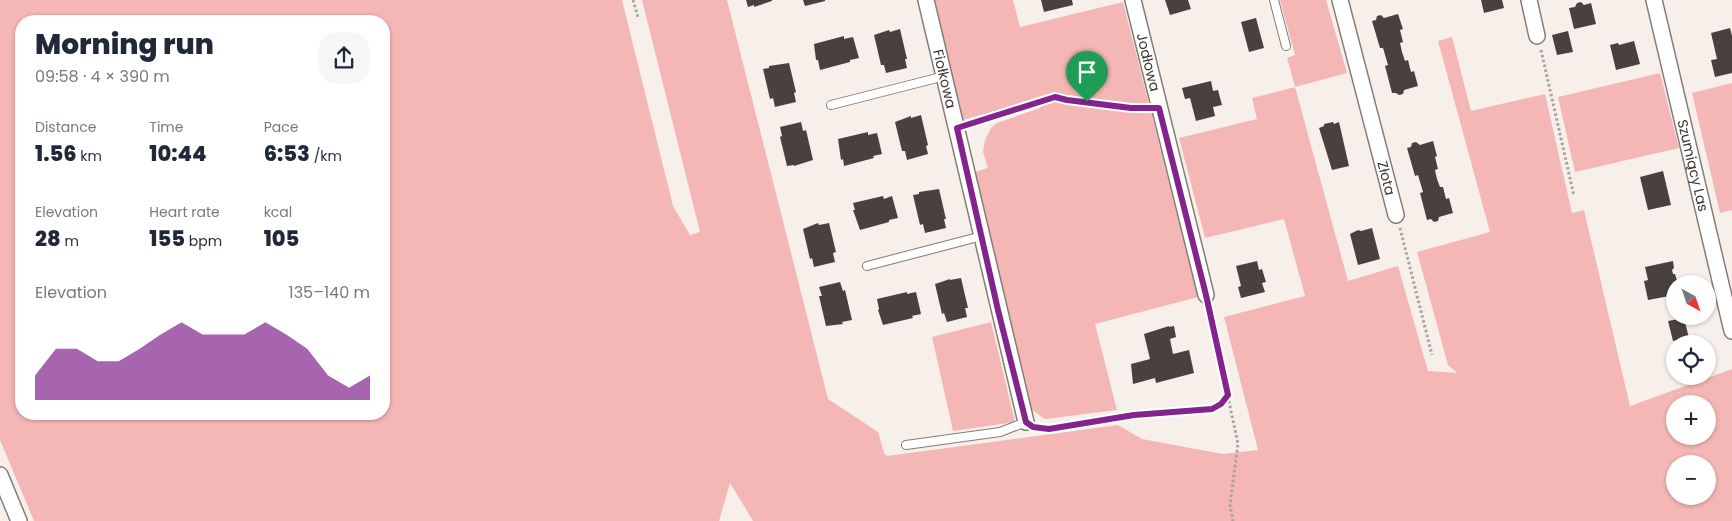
<!DOCTYPE html>
<html lang="en">
<head>
<meta charset="utf-8">
<style>
  body { margin:0; font-family:Poppins,sans-serif; background:#f6f6f7; color:#1f2937; height:100vh; display:flex; flex-direction:column; font-size:19px; white-space:nowrap }
  * { box-sizing:border-box; margin:0 }
  p { font-size:16px; color:#747a83 }
  .icon { flex:none; width:28px; height:28px; fill:none; stroke:currentColor; stroke-width:2; stroke-linecap:round; stroke-linejoin:round }
  .map { position:relative; flex:1; overflow:hidden }
  .panel { position:absolute; left:15px; top:15px; width:375px; height:405px; display:flex; flex-direction:column; background:#fff; border-radius:20px; box-shadow:0 1px 4px #0004 }
  .panel>* { flex:none }
  .needle { width:32px; rotate:140deg }
  .fabs { position:absolute; left:1666px; top:275px; display:grid; gap:10px }
  .fabs a { display:grid; place-items:center; width:50px; height:50px; border-radius:50%; background:#fff; box-shadow:0 1px 4px #0004; font-size:25px }
  .pin { position:absolute; display:grid; place-items:center; width:42px; height:42px; color:#fff; margin:-51px -21px; border-radius:50% 50% 50% 0; rotate:-45deg; box-shadow:0 0 5px #0007 }
  .pin .icon { rotate:45deg }
  .round { display:grid; place-items:center; flex:none; width:52px; height:52px; border-radius:20px; background:#f6f6f7 }
  .summary { display:flex; align-items:center; justify-content:space-between; height:85px; padding:0 20px }
  h1 { font-size:28px; font-weight:800; line-height:38px }
  .metrics { display:grid; grid-template-columns:repeat(3,1fr); gap:8px; height:85px; padding:5px 20px }
  .metrics div { display:grid; align-content:center }
  .metrics b { font-size:21px; font-weight:800 }
  .metrics small { font-size:14px; font-weight:400 }
  .metrics p { font-size:14px }
  .chart { height:140px; padding:10px 20px }
  .chart p { display:flex; justify-content:space-between }
  .chart svg { width:100%; height:90px; margin-top:5px; fill:#82238e; opacity:.7 }
  .map>svg:first-child { display:block }
  .green { fill:#f4b7b5; fill-rule:evenodd }
  .building { fill:#48413f }
  .lines { fill:none; stroke-linecap:round; stroke-linejoin:round }
  .service-casing { stroke:#837d78; stroke-width:10 }
  .minor-casing { stroke:#837d78; stroke-width:18 }
  .path { stroke:#a9a39f; stroke-width:3; stroke-dasharray:2.5 2.5; stroke-linecap:butt }
  .service { stroke:#fff; stroke-width:8 }
  .minor { stroke:#fff; stroke-width:15 }
  .route-casing { stroke:#fff; stroke-width:10 }
  .route { stroke:#82238e; stroke-width:6 }
  .labels { text-anchor:middle; stroke-width:5; stroke-linejoin:round; paint-order:stroke }
  .street-label { font-size:14px; fill:#383533; stroke:#f7f0ea }
</style>
</head>
<body>
<div class="map">
<svg width="1732" height="521" viewBox="0 0 1732 521">
  <rect width="100%" height="100%" fill="#f7f0ea"/>
  <!-- green -->
  <path class="green" d="M 0,0 L 622,0 L 673,206 L 690,235 L 700,232 L 642,0 L 727,0 L 828,399 L 878,432 L 884,453 L 887,456 L 1118,425 L 1142,439 L 1223,454 L 1258,450 L 1224,317 L 1305,296 L 1284,219 L 1205,238 L 1179,138 L 1257,119 L 1252,98 L 1295,87 L 1287,58 L 1295,55 L 1280,0 L 1326,0 L 1347,73 L 1295,87 L 1348,281 L 1398,266 L 1428,371 L 1457,373 L 1448,365 L 1417,252 L 1490,232 L 1438,41 L 1452,37 L 1471,111 L 1545,94 L 1572,213 L 1584,210 L 1630,406 L 1732,369 L 1732,521 L 753,521 L 730,483 L 719,521 L 34,521 L 0,440 ZM 21,21 L 384,21 L 384,414 L 21,414 ZM 1675,404 L 1708,404 L 1708,436 L 1675,436 ZM 1675,464 L 1708,464 L 1708,496 L 1675,496 Z
    M 934,0 L 1013,0 L 1020,27 L 1123,2 L 1198,297 L 1095,324 L 1117,410 L 1045,419 L 1032,410 L 975,172 L 988,168 L 983,152 L 985,140 L 991,128 L 997,123 L 1040,108 L 1037,99 L 963,120 Z
    M 1660,73 L 1679,148 L 1575,172 L 1558,97 Z
    M 1732,83 L 1732,210 L 1720,213 L 1692,93 Z
    M 991,322 L 1015,422 L 953,431 L 932,337 Z"/>
  <!-- building -->
  <path class="building" d="M 746,0 L 772,0 L 772,1 L 754,7 L 754,5 L 748,7 Z
    M 803,0 L 825,0 L 825,1 L 805,6 Z
    M 1041,0 L 1072,0 L 1073,5 L 1044,12 Z
    M 1165,0 L 1188,0 L 1191,9 L 1170,15 Z
    M 1481,0 L 1502,0 L 1504,8 L 1484,13 Z
    M 1581,2 L 1584,5 L 1591,3 L 1596,24 L 1574,29 L 1569,8 L 1575,7 L 1577,3 Z
    M 1398,14 L 1403,29 L 1400,30 L 1403,42 L 1400,43 L 1402,52 L 1405,61 L 1408,60 L 1411,72 L 1414,71 L 1418,86 L 1404,90 L 1403,94 L 1399,95 L 1396,93 L 1392,93 L 1385,66 L 1388,65 L 1383,48 L 1380,48 L 1372,21 L 1376,20 L 1377,16 L 1381,15 L 1384,18 Z
    M 1256,18 L 1264,48 L 1249,52 L 1241,22 Z
    M 1730,28 L 1732,36 L 1732,73 L 1715,77 L 1711,60 L 1717,59 L 1711,33 Z
    M 900,29 L 907,59 L 905,59 L 907,68 L 886,73 L 884,65 L 881,65 L 874,35 L 889,30 L 890,32 Z
    M 1568,31 L 1573,52 L 1557,55 L 1552,35 Z
    M 844,36 L 844,39 L 853,37 L 859,58 L 850,60 L 850,62 L 820,70 L 818,60 L 816,60 L 814,44 Z
    M 1634,41 L 1640,64 L 1616,70 L 1610,45 L 1618,43 L 1619,45 Z
    M 789,63 L 796,92 L 794,93 L 796,102 L 775,107 L 773,98 L 770,99 L 763,69 L 769,68 L 769,66 Z
    M 1211,81 L 1213,91 L 1218,90 L 1222,105 L 1213,107 L 1215,116 L 1196,121 L 1190,98 L 1185,99 L 1182,88 Z
    M 921,115 L 928,145 L 926,146 L 928,154 L 907,160 L 905,151 L 902,151 L 895,122 L 911,116 L 911,118 Z
    M 801,122 L 803,131 L 806,130 L 813,160 L 794,166 L 794,165 L 787,166 L 780,137 L 782,136 L 780,127 Z
    M 1333,122 L 1334,124 L 1339,122 L 1349,166 L 1332,170 L 1319,128 L 1324,126 L 1324,124 Z
    M 868,132 L 868,135 L 877,133 L 882,154 L 873,156 L 874,158 L 844,166 L 843,159 L 841,160 L 838,139 Z
    M 1433,141 L 1437,156 L 1435,157 L 1438,169 L 1435,170 L 1437,179 L 1440,187 L 1443,187 L 1446,199 L 1449,198 L 1453,213 L 1439,217 L 1438,221 L 1434,222 L 1431,219 L 1427,220 L 1420,193 L 1423,192 L 1418,175 L 1415,176 L 1407,148 L 1411,147 L 1412,143 L 1416,142 L 1420,145 Z
    M 1663,171 L 1671,205 L 1648,210 L 1640,177 Z
    M 939,189 L 946,219 L 944,219 L 946,228 L 925,233 L 923,224 L 920,225 L 913,195 L 919,194 L 919,192 Z
    M 883,196 L 884,199 L 892,196 L 898,218 L 889,220 L 889,222 L 860,230 L 853,210 L 855,210 L 853,203 Z
    M 818,223 L 819,225 L 829,223 L 836,252 L 833,253 L 835,262 L 814,267 L 812,258 L 810,259 L 803,229 Z
    M 1372,228 L 1380,259 L 1358,265 L 1350,234 L 1358,230 L 1361,231 Z
    M 1257,261 L 1259,270 L 1262,269 L 1266,282 L 1262,283 L 1265,292 L 1241,298 L 1238,287 L 1241,286 L 1236,266 Z
    M 1673,261 L 1674,268 L 1672,270 L 1673,274 L 1675,274 L 1678,284 L 1675,284 L 1675,295 L 1648,300 L 1644,281 L 1648,280 L 1645,267 Z
    M 961,278 L 968,308 L 965,308 L 967,317 L 947,322 L 944,313 L 942,314 L 935,284 L 950,279 L 950,280 Z
    M 840,282 L 843,291 L 845,290 L 852,320 L 842,322 L 843,324 L 826,326 L 819,296 L 822,296 L 819,287 Z
    M 907,292 L 907,294 L 916,292 L 921,314 L 912,316 L 913,318 L 883,325 L 878,310 L 879,309 L 877,299 Z
    M 1684,318 L 1689,338 L 1673,341 L 1668,321 Z
    M 1169,326 L 1169,327 L 1174,326 L 1176,337 L 1170,339 L 1173,354 L 1189,350 L 1194,373 L 1156,383 L 1155,378 L 1133,384 L 1131,364 L 1150,359 L 1144,334 Z"/>
  <g class="lines">
    <!-- service casing -->
    <g class="service-casing">
      <path id="service" d="M 1274,0 L 1286,46
        M 831,105 L 945,76
        M 867,266 L 982,236
        M 906,445 L 1000,432 L 1026,422"/>
    </g>
    <!-- minor casing -->
    <g class="minor-casing">
      <g id="minor">
        <path id="s1" d="M 926,0 L 1026,422"/>
        <path id="s2" d="M 1133,0 L 1206,295"/>
        <path id="s3" d="M 1340,0 L 1396,215"/>
        <path d="M 1529,0 L 1537,36"/>
        <path id="s4" d="M 1654,0 L 1732,331"/>
        <path d="M 0,475 L 19,521"/>
      </g>
    </g>
    <!-- path -->
    <path class="path" d="M 633,0 L 638,17
      M 1541,50 L 1574,196
      M 970,124 L 1055,97 L 1067,100 L 1146,108
      M 1400,228 L 1432,355
      M 1209,308 L 1238,444 L 1230,505 L 1233,521
      M 1038,428 L 1049,429 L 1134,415 L 1213,409 L 1221,404 L 1227,395"/>
    <!-- service -->
    <use href="#service" class="service"/>
    <!-- minor -->
    <use href="#minor" class="minor"/>
  </g>
  <g class="lines">
    <!-- route casing -->
    <g class="route-casing">
      <path id="route" d="M 1055,97 L 1067,100 L 1131,108 L 1159,108 L 1206,295 L 1228,395 L 1221,404 L 1212,409 L 1134,415 L 1049,429 L 1033,427 L 1026,422 L 998,310 L 957,128 Z"/>
    </g>
    <!-- route -->
    <use href="#route" class="route"/>
  </g>
  <g class="labels">
    <!-- street labels -->
    <g class="street-label">
      <text dy="5" stroke="none"><textPath href="#s2" startOffset="64">Jodłowa</textPath></text>
      <text dy="5" stroke="none"><textPath href="#s1" startOffset="81">Fiołkowa</textPath></text>
      <text dy="5" stroke="none"><textPath href="#s4" startOffset="170">Szumiący Las</textPath></text>
      <text dy="5" stroke="none"><textPath href="#s3" startOffset="184">Złota</textPath></text>
    </g>
  </g>
</svg>
<div class="fabs">
<a><svg class="needle" viewBox="-14 -14 28 28"><path d="M0-13l5 13h-10z" fill="#e53935"/><path d="M0 13l5-13h-10z" fill="#747a83"/></svg></a>
<a><svg class="icon" aria-label="locate" viewBox="0 0 24 24"><circle cx="12" cy="12" r="6"/><path d="M12 2v4M12 18v4M2 12h4M18 12h4"/></svg></a>
<a>+</a>
<a>−</a>
</div>
<div class="pin" style="left:1087px;top:102px;background:#1e9e55"><svg class="icon" aria-label="arrive" viewBox="0 0 24 24"><path d="M6 21V4h12l-3 4 3 4H6"/></svg></div>
<section class="panel">
<div class="summary"><div><h1>Morning run</h1><p>09:58 · 4 × 390 m</p></div><a class="round"><svg class="icon" aria-label="share" viewBox="0 0 24 24"><path d="M12 15V3M7 8l5-5 5 5M5 13v7h14v-7"/></svg></a></div>
<div class="metrics">
<div><p>Distance</p><b>1.56<small> km</small></b></div>
<div><p>Time</p><b>10:44</b></div>
<div><p>Pace</p><b>6:53<small> /km</small></b></div>
</div>
<div class="metrics">
<div><p>Elevation</p><b>28<small> m</small></b></div>
<div><p>Heart rate</p><b>155<small> bpm</small></b></div>
<div><p>kcal</p><b>105</b></div>
</div>
<div class="chart"><p><span>Elevation</span>135–140 m</p>
<svg viewBox="0 0 160 44" preserveAspectRatio="none"><path d="M0 44V32L10 19L20 19L30 25L40 25L50 19L60 12L70 6L80 12L90 12L100 12L110 6L120 12L130 19L140 32L150 38L160 32V44z"/></svg>
</div>
</section>
</div>
</body>
</html>
